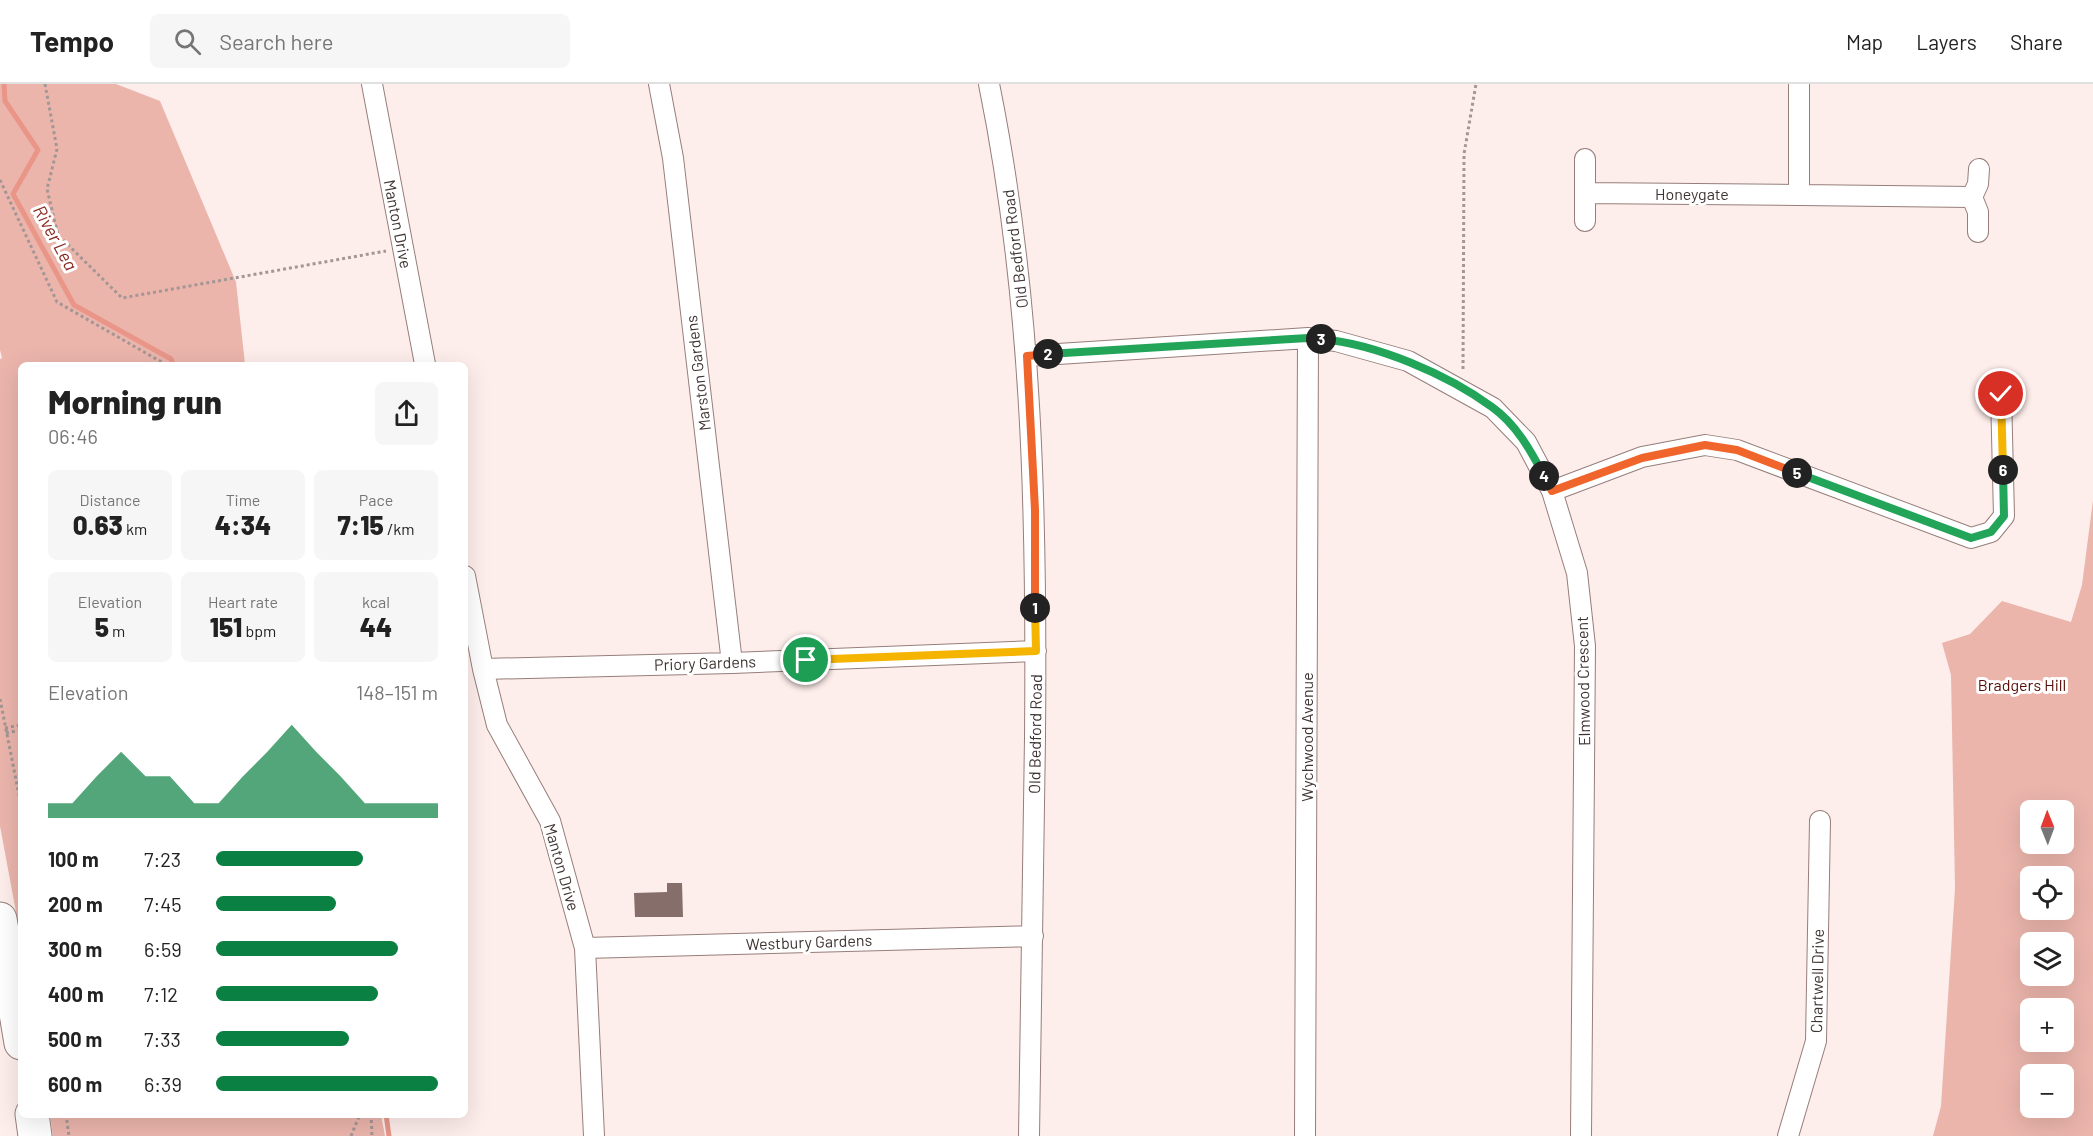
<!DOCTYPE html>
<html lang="en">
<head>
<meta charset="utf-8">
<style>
  body { margin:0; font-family:Barlow,sans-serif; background:#f6f6f6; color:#222; height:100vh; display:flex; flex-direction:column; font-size:22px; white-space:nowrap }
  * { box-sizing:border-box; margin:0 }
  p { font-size:20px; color:#767676 }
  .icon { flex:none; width:33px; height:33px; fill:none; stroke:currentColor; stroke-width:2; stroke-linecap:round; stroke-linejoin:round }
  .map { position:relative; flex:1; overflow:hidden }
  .drawer { position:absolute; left:18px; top:278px; width:450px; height:756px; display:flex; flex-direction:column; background:#fff; border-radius:9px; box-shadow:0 6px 24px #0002 }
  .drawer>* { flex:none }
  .needle { width:39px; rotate:359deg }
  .fabs { position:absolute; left:2020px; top:716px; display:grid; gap:12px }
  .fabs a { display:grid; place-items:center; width:54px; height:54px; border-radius:9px; background:#fff; box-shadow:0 6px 24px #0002; font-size:30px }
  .pin { position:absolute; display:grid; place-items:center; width:51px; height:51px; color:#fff; margin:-26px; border:3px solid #fff; border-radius:50%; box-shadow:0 2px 6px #0007 }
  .km { position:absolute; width:30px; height:30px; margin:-15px; border-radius:50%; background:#222; color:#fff; font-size:16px; line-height:30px; text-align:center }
  .round { display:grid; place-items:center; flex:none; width:63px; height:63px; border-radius:9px; background:#f6f6f6 }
  .overview { display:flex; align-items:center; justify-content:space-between; height:102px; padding:0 30px }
  h1 { font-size:33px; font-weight:800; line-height:45px }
  .stats { display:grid; grid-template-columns:repeat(3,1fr); gap:9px; height:102px; padding:6px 30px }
  .stats div { display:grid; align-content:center; border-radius:9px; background:#f6f6f6; text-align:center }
  .stats b { font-size:26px; font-weight:800 }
  .stats small { font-size:16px; font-weight:400 }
  .stats p { font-size:16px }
  .chart { height:168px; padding:12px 30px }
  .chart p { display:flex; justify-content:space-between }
  .chart svg { width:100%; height:108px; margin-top:6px; fill:#0b8043; opacity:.7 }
  ul { padding:0 30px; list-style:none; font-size:20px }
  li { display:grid; grid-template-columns:96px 72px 1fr; align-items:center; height:45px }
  li i { height:15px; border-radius:8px; background:#0b8043 }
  header { display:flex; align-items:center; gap:36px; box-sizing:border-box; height:84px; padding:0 30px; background:#fff; border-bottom:2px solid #e0e0e0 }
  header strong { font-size:28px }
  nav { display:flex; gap:33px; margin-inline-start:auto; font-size:21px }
  .search { width:420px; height:54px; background:#f6f6f6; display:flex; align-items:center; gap:15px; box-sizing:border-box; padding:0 21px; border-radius:9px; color:#767676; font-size:22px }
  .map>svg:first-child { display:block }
  .green { fill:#ebb5ac; fill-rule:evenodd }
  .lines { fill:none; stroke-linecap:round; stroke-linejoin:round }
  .stream { stroke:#e99689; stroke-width:5 }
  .building { fill:#866f6b }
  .street-casing { stroke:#967e7a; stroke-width:22 }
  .highway-casing { stroke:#967e7a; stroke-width:35 }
  .path { stroke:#a39694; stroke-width:3; stroke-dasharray:3 3; stroke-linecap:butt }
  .street { stroke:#fff; stroke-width:20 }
  .highway { stroke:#fff; stroke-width:33 }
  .split-1-casing { stroke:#fff; stroke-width:12 }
  .split-2-casing { stroke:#fff; stroke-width:12 }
  .split-3-casing { stroke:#fff; stroke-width:12 }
  .split-4-casing { stroke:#fff; stroke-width:12 }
  .split-5-casing { stroke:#fff; stroke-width:12 }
  .split-6-casing { stroke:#fff; stroke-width:12 }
  .split-7-casing { stroke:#fff; stroke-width:12 }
  .split-1 { stroke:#f5b400; stroke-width:8 }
  .split-2 { stroke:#f0652b; stroke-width:8 }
  .split-3 { stroke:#22a559; stroke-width:8 }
  .split-4 { stroke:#22a559; stroke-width:8 }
  .split-5 { stroke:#f0652b; stroke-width:8 }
  .split-6 { stroke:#22a559; stroke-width:8 }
  .split-7 { stroke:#f5b400; stroke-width:8 }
  .labels { text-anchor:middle; stroke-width:6; stroke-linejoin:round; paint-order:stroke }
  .street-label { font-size:16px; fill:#3e3432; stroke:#fff }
  .park-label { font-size:16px; fill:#550c06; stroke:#fff }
  .water-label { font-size:18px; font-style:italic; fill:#8a2a20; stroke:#fff }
</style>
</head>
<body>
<header>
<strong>Tempo</strong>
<div class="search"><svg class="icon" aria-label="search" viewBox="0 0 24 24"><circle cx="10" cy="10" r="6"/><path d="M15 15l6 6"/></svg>Search here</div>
<nav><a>Map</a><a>Layers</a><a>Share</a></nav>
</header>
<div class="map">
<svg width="2093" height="1052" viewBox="0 0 2093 1052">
  <rect width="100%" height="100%" fill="#feeeeb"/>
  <!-- green -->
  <path class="green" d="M 0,0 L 116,0 L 160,17 L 236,198 L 245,280 L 21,280 L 21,855 L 0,742 L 0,275 L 2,274 L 0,266 Z
    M 2093,416 L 2093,1052 L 1933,1052 L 1941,1022 L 1955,804 L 1951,591 L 1942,559 L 1970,550 L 2002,517 L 2071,538 L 2082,501 ZM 2031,726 L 2064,726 L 2064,759 L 2031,759 ZM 2031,792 L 2064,792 L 2064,825 L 2031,825 ZM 2031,858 L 2064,858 L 2064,891 L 2031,891 ZM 2031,924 L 2064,924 L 2064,957 L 2031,957 ZM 2031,990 L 2064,990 L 2064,1023 L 2031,1023 Z
    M 50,1031 L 381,1031 L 385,1052 L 53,1052 Z"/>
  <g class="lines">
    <!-- stream -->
    <path class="stream" d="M 4,0 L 5,17 L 38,66 L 13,110 L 74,221 L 171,275 L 173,280
      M 386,1030 L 389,1052"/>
  </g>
  <!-- building -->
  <path class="building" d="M 667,799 L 682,799 L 683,833 L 635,833 L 634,809 L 667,808 Z"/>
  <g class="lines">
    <!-- street casing -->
    <g class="street-casing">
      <path id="street" d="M 372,0 L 425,280
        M 659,0 L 673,74 L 732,579
        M 989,0 C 1033,216 1037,435 1035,654 C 1033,787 1031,919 1029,1052
        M 1585,109 L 1799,111 L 1799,0
        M 1799,111 L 1972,113
        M 1585,137 L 1585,75
        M 1978,148 L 1978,128 L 1972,113 L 1978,100 L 1979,85
        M 1027,272 L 1308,254 L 1336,257 L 1408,277 L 1493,324 L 1526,358 L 1552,407 L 1577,489 L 1585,562 L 1581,1052
        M 1552,407 L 1642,373 L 1705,361 L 1737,366 L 1971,454 L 1991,448 L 2004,432 L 2001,310
        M 465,492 L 483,585 L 497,641 L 550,737 L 585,864 L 594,1052
        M 483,585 L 732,579 L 1036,567
        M 585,864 L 1033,852
        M 1305,1052 L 1308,254
        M 1788,1052 L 1816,957 L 1820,737"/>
    </g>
    <!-- highway casing -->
    <g class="highway-casing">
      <path id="highway" d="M 0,835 L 21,959
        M 32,1030 L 35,1052"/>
    </g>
    <!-- path -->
    <path class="path" d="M 45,0 L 57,65 L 47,105 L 58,151 L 122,214 L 386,167
      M 0,96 L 57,218 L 165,280
      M 1463,285 L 1464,70 L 1476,0
      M 0,615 L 21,721
      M 5,644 L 21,641
      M 6,649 L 21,646
      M 66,1030 L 69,1052
      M 371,1030 L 372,1052
      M 351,1052 L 360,1030"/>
    <!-- street -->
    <use href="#street" class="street"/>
    <!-- highway -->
    <use href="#highway" class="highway"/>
  </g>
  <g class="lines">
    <!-- split-1 casing -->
    <g class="split-1-casing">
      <path id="split-1" d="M 806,576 L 1036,567 L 1035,524"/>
    </g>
    <!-- split-2 casing -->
    <g class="split-2-casing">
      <path id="split-2" d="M 1035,524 L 1035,426 L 1027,272 L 1048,270"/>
    </g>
    <!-- split-3 casing -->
    <g class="split-3-casing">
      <path id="split-3" d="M 1048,270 L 1308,254 L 1321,255"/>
    </g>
    <!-- split-4 casing -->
    <g class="split-4-casing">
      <path id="split-4" d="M 1321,255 C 1376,260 1447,290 1492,323 C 1516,340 1531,367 1544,392"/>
    </g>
    <!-- split-5 casing -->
    <g class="split-5-casing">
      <path id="split-5" d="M 1544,392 L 1552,407 L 1642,374 L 1705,361 L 1737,366 L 1797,389"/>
    </g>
    <!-- split-6 casing -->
    <g class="split-6-casing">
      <path id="split-6" d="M 1797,389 L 1971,454 L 1991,448 L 2004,432 L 2003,386"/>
    </g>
    <!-- split-7 casing -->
    <g class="split-7-casing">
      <path id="split-7" d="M 2001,310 L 2003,386"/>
    </g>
    <!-- split-1 -->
    <use href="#split-1" class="split-1"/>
    <!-- split-2 -->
    <use href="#split-2" class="split-2"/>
    <!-- split-3 -->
    <use href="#split-3" class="split-3"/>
    <!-- split-4 -->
    <use href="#split-4" class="split-4"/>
    <!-- split-5 -->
    <use href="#split-5" class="split-5"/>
    <!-- split-6 -->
    <use href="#split-6" class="split-6"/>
    <!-- split-7 -->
    <use href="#split-7" class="split-7"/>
  </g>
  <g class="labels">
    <!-- street labels -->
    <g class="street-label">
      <text x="1692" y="116">Honeygate</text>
      <text transform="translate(398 140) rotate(79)" y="6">Manton Drive</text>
      <text transform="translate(1015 165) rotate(-97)" y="6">Old Bedford Road</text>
      <text transform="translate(698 289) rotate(-97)" y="6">Marston Gardens</text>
      <text transform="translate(705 579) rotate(-2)" y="6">Priory Gardens</text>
      <text transform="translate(1583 597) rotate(-91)" y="6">Elmwood Crescent</text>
      <text transform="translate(1035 650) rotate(-89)" y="6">Old Bedford Road</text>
      <text transform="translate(1307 653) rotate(-90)" y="6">Wychwood Avenue</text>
      <text transform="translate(562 783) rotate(74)" y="6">Manton Drive</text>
      <text transform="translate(809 858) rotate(-2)" y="6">Westbury Gardens</text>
      <text transform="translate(1817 897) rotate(-89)" y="6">Chartwell Drive</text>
    </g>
    <!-- park labels -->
    <g class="park-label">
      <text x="2022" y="607">Bradgers Hill</text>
    </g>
    <!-- water labels -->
    <g class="water-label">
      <text transform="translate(55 154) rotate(61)" y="6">River Lea</text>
    </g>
  </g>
</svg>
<div class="fabs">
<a><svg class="needle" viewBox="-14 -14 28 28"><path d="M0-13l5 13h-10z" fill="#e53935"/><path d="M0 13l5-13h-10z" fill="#767676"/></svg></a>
<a><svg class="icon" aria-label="locate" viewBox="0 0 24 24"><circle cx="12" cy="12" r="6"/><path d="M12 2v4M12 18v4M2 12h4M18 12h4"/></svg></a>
<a><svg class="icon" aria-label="layers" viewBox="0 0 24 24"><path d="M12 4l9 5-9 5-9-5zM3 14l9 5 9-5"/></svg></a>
<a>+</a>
<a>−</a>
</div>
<div class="pin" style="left:806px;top:576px;background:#1e9e55"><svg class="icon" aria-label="arrive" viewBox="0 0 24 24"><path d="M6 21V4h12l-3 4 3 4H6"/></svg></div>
<div class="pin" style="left:2001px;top:310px;background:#d93025"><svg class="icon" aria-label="check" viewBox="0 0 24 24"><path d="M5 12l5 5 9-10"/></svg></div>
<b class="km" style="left:1035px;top:524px">1</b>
<b class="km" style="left:1048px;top:270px">2</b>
<b class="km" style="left:1321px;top:255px">3</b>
<b class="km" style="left:1544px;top:392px">4</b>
<b class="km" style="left:1797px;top:389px">5</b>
<b class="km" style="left:2003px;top:386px">6</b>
<section class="drawer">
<div class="overview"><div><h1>Morning run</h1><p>06:46</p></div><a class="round"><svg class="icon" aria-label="share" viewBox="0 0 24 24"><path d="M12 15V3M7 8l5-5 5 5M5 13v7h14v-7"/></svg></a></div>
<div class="stats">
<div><p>Distance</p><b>0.63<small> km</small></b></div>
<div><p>Time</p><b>4:34</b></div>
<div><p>Pace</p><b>7:15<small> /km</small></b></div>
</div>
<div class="stats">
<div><p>Elevation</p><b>5<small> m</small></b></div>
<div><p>Heart rate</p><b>151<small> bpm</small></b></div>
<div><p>kcal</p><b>44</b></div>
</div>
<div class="chart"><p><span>Elevation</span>148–151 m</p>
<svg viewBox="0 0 160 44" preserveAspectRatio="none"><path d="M0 44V38L10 38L20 27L30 17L40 27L50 27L60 38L70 38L80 27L90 17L100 6L110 17L120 27L130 38L140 38L150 38L160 38V44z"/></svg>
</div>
<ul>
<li><b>100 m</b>7:23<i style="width:66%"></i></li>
<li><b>200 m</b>7:45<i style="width:54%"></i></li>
<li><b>300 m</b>6:59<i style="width:82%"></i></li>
<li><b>400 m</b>7:12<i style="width:73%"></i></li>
<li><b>500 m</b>7:33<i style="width:60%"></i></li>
<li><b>600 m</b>6:39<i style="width:100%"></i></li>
</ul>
</section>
</div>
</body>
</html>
